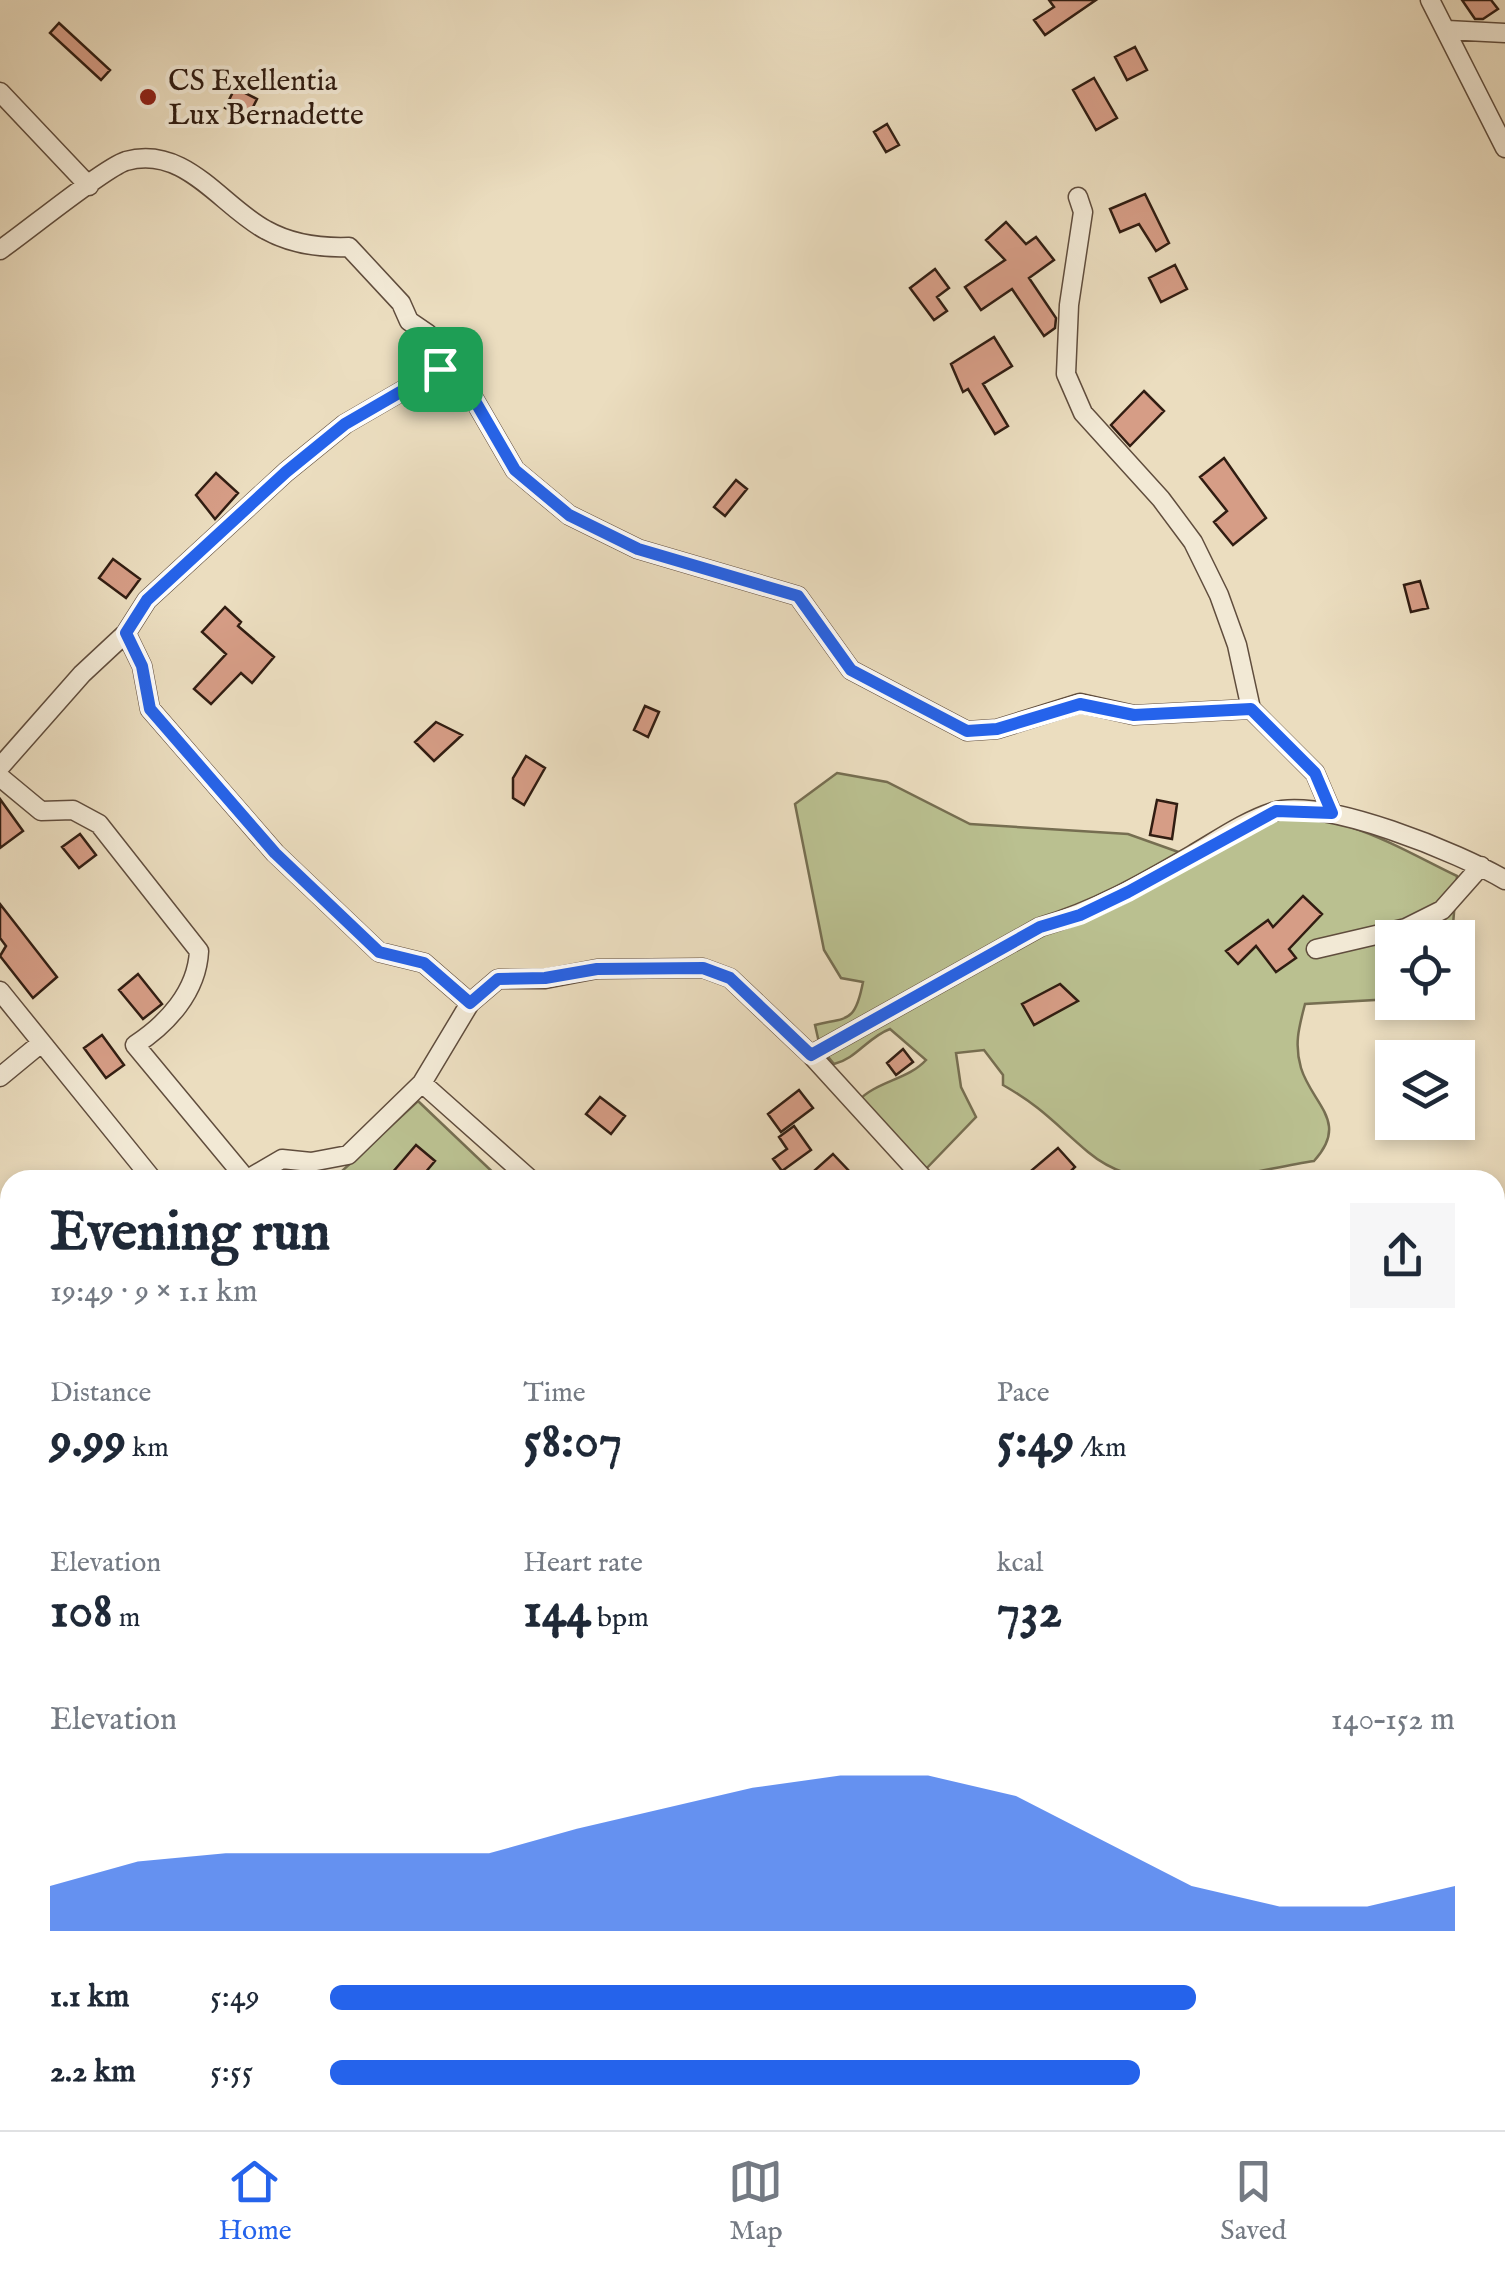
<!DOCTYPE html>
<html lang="en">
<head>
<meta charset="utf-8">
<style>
  body { margin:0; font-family:"IM FELL English",serif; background:#f6f6f7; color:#1f2937; height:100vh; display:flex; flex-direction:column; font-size:38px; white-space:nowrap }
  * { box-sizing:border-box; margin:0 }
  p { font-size:32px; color:#747a83 }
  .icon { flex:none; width:55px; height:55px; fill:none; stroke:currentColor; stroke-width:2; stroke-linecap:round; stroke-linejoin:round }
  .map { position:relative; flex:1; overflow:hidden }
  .sheet { position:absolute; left:0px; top:1170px; width:1505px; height:960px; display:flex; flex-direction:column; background:#fff; border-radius:30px 30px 0 0; box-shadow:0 5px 15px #0003 }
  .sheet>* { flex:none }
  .tools { position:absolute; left:1375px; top:920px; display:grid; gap:20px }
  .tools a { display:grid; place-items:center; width:100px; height:100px; border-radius:0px; background:#fff; box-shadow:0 5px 15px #0003; font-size:50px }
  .pin { position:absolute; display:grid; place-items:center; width:85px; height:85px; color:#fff; margin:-42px; border-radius:20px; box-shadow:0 5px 15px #0006 }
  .round { display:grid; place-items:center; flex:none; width:105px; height:105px; border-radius:0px; background:#f6f6f7 }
  .headline { display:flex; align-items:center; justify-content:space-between; height:170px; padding:0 50px }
  h1 { font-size:55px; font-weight:700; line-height:75px }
  .metrics { display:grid; grid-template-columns:repeat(3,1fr); gap:15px; height:170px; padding:10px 50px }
  .metrics div { display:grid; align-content:center }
  .metrics b { font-size:50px; font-weight:700 }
  .metrics small { font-size:28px; font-weight:400 }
  .metrics p { font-size:28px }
  .chart { height:280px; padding:20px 50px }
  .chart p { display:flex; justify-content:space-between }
  .chart svg { width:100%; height:180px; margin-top:10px; fill:#2563eb; opacity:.7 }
  ul { padding:0 50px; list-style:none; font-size:32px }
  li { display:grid; grid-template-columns:160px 120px 1fr; align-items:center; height:75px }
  li i { height:25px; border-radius:12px; background:#2563eb }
  .tab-bar { display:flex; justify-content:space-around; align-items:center; height:140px; border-top:2px solid #e0e1e3; background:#fff; font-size:28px; color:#747a83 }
  .tab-bar a { display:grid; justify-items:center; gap:5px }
  .tab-bar .selected { color:#2563eb }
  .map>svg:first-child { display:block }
  .green { fill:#bac090; stroke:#766e51; stroke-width:2.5 }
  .building { fill:#d69d86; stroke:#311d12; stroke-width:2.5 }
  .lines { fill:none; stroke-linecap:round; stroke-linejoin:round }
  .minor-casing { stroke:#604d3d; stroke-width:21 }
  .minor { stroke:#f2e9d5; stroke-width:18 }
  .route-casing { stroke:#fff; stroke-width:20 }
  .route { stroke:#2563eb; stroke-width:12 }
  .poi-dot { fill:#8f2418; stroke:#f2e9d5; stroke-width:4 }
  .labels { text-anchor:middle; stroke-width:8; stroke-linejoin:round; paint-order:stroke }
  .poi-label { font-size:30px; fill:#311d12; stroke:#f2e9d5; text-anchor:start }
</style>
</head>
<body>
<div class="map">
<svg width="1505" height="2130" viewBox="0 0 1505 2130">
  <rect width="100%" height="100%" fill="#ebddbf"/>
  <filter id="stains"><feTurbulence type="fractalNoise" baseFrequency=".002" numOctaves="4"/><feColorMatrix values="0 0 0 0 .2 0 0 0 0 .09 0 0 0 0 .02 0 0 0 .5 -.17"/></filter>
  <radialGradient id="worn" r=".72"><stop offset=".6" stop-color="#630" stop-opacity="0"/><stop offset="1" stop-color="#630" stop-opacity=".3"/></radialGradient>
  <!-- green -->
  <path class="green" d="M 837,773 L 887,782 L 970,824 L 1128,834 L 1201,860 C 1221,847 1244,827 1268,821 C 1331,804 1402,850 1457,876 L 1452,937 L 1392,938 L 1392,999 L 1305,1004 C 1299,1027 1294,1044 1301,1068 C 1312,1104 1350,1122 1314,1161 C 1241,1172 1151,1205 1088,1152 C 1055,1124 1043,1108 1003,1085 L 1003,1075 L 984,1050 L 956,1053 L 961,1087 L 976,1117 L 923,1172 L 857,1102 C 876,1081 908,1080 926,1060 L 890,1029 C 868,1037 856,1059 834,1064 L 820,1047 L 815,1025 C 847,1017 855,1024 863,982 L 841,978 L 824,950 L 795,804 Z
    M 418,1101 L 501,1180 L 318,1180 L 340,1173 Z"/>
  <!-- building -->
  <path class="building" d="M 1049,0 L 1096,0 L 1045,35 L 1034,20 L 1054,7 Z
    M 1462,0 L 1491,0 L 1498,9 L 1483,19 L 1475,19 Z
    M 59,23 L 110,70 L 101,80 L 50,33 Z
    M 1135,47 L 1147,70 L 1127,80 L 1115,57 Z
    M 1094,78 L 1117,118 L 1096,130 L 1073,90 Z
    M 235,88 L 257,99 L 247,119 L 225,108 Z
    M 887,124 L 899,145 L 886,152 L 874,132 Z
    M 1145,194 L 1169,243 L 1156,251 L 1139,224 L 1120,232 L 1110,209 Z
    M 1006,222 L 1026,244 L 1036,237 L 1054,260 L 1029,278 L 1056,318 L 1055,328 L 1044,336 L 1012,289 L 981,310 L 965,287 L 1005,260 L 986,240 Z
    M 1175,265 L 1187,289 L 1161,302 L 1149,278 Z
    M 935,269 L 949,288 L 937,297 L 947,311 L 934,320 L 910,288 Z
    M 994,337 L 1012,366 L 983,384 L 1008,426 L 995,434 L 968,389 L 963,392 L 951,364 Z
    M 1144,391 L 1164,411 L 1130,446 L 1111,425 Z
    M 1224,458 L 1266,518 L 1233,545 L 1214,522 L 1227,511 L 1200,477 Z
    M 216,473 L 238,493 L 215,519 L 196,495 Z
    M 736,480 L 747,489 L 725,516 L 714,507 Z
    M 113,559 L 140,579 L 126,598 L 99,578 Z
    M 1420,581 L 1428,608 L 1411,612 L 1404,585 Z
    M 225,607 L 241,622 L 238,626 L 274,657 L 252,683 L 241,673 L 211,704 L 194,689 L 226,654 L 202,632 Z
    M 645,706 L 659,712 L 648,737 L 634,730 Z
    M 436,722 L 462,735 L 434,761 L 415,742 Z
    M 526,756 L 545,768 L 524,805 L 513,798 L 513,778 Z
    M 0,799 L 23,831 L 0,848 Z
    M 1157,800 L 1177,804 L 1172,839 L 1150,835 Z
    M 80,834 L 96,855 L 79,868 L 62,847 Z
    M 1303,896 L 1322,914 L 1289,949 L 1296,958 L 1276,972 L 1256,946 L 1238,964 L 1226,951 L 1268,920 L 1273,927 Z
    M 0,904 L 57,977 L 33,998 L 0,956 L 6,946 L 0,938 Z
    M 138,974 L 162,1004 L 143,1019 L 119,990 Z
    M 1060,984 L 1078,1001 L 1034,1025 L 1022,1004 Z
    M 102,1035 L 124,1065 L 106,1078 L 84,1048 Z
    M 903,1049 L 913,1062 L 896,1075 L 887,1063 Z
    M 799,1090 L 813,1108 L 781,1132 L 768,1114 Z
    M 600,1097 L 625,1116 L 611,1134 L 586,1114 Z
    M 794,1126 L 811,1150 L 782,1171 L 773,1159 L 787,1149 L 779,1137 Z
    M 416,1145 L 435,1161 L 419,1180 L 386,1180 Z
    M 1058,1148 L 1075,1167 L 1062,1180 L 1041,1180 L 1032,1170 Z
    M 833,1154 L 849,1171 L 838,1180 L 824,1180 L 815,1170 Z"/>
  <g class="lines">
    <!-- minor casing -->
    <g class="minor-casing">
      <path id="minor" d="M 1430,0 L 1505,148
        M 1447,30 L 1505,33
        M 0,92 L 89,186
        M 1078,197 L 1083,212 L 1069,305 L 1066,374 L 1083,413 L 1161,499 L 1193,542 L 1219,595 L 1237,645 L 1251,709 L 1315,773 L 1332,813
        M 0,250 C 25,233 104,168 126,161 C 185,144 222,207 266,230 C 291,244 321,248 349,247 L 401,303 L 409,321 L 428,334 L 440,369 L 464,382 L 515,470 L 569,515 L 638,549 L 798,596 L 851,670 L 967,731 L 997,729 L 1080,703 L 1134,715 L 1251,709
        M 126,633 L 142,666 L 150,709 L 275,853 L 379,952 L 424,963 L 470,1003
        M 0,767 L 82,674 L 126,633 L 147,600 L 286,472 L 345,424 L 440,369
        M 0,777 L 41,811 L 73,810 L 99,824 L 199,951 C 197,992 167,1024 135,1045 L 247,1180
        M 1316,949 L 1406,928 L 1442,910 L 1481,866
        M 0,991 L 153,1180
        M 811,1055 L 1040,927 C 1095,911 1142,884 1192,855 C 1218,840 1245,821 1273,812 C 1322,796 1462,854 1505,880
        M 0,1077 L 40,1044
        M 422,1083 L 531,1180
        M 246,1180 L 282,1159 L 311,1162 L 348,1155 L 422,1083 L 470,1003 L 498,979 L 545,979 L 597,969 L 703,968 L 730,978 L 811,1055 L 925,1180
        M 0,1217 L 10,1229
        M 1495,1285 L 1505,1278
        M 0,1383 L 10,1368
        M 0,1411 L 10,1415
        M 0,1573 L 10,1576
        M 0,1810 L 10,1824
        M 85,2120 L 96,2130
        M 282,2120 L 289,2130
        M 414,2120 L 423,2130
        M 657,2120 L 661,2130
        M 1456,2120 L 1470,2130
        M 47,2130 L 66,2120
        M 330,2130 L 346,2120"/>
    </g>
    <!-- minor -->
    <use href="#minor" class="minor"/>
  </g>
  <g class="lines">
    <!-- route casing -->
    <g class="route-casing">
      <path id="route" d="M 440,369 L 464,382 L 515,470 L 569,515 L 638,549 L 798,596 L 851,670 L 967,731 L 997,729 L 1080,704 L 1134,715 L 1251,709 L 1315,773 L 1332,813 L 1276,811 L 1128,892 L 1080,915 L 1040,927 L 811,1055 L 730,978 L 703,968 L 597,969 L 545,978 L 498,979 L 470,1003 L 424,963 L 379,952 L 275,853 L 150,709 L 142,666 L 126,633 L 147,600 L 286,472 L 345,424 Z"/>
    </g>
    <!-- route -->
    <use href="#route" class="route"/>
  </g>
  <!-- markers -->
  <circle class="poi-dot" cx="148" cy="97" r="10"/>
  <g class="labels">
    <!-- poi labels -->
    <g class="poi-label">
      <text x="168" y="90">CS Exellentia<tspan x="168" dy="34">Lux Bernadette</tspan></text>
    </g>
  </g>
  <rect width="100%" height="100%" filter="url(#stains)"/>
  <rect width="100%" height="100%" fill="url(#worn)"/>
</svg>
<div class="tools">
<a><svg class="icon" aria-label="locate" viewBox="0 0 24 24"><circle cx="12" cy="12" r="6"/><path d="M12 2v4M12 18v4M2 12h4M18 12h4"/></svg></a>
<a><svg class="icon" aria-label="layers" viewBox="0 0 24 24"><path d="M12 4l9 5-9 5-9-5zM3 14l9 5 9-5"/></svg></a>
</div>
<div class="pin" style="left:440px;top:369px;background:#1e9e55"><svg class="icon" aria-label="arrive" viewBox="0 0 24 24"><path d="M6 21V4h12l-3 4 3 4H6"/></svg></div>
<section class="sheet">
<div class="headline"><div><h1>Evening run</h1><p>19:49 · 9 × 1.1 km</p></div><a class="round"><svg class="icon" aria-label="share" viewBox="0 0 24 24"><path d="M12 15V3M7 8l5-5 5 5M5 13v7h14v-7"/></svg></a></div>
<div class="metrics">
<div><p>Distance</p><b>9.99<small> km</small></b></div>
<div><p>Time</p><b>58:07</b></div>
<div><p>Pace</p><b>5:49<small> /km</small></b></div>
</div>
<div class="metrics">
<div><p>Elevation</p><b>108<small> m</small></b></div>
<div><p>Heart rate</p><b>144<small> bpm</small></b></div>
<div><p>kcal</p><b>732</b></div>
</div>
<div class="chart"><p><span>Elevation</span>140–152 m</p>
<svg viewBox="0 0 160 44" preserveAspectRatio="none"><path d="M0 44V33L10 27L20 25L30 25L40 25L50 25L60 19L70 14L80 9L90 6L100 6L110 11L120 22L130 33L140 38L150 38L160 33V44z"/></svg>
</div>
<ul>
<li><b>1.1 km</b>5:49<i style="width:77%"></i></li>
<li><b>2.2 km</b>5:55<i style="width:72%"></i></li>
</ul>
</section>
</div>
<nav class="tab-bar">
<a class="selected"><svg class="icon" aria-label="home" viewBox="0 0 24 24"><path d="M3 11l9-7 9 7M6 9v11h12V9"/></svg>Home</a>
<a><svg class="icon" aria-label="map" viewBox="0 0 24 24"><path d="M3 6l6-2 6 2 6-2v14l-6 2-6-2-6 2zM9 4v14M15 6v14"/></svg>Map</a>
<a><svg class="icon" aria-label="saved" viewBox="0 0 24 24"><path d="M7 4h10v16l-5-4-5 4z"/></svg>Saved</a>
</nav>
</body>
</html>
